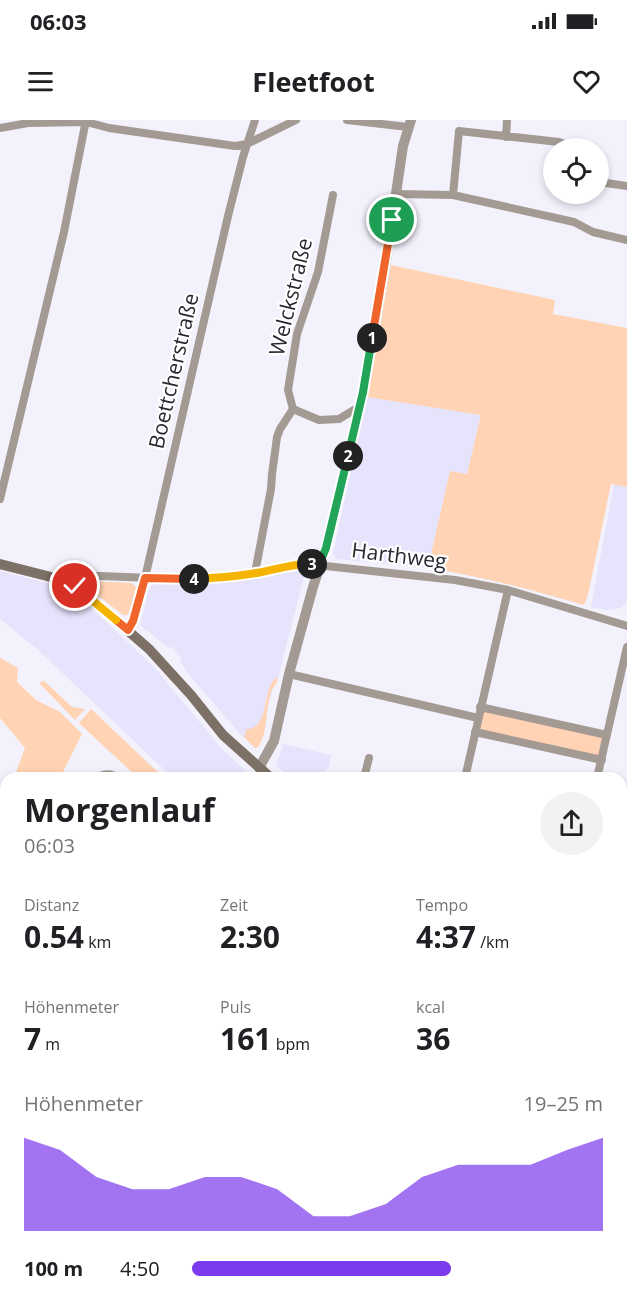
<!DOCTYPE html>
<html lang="de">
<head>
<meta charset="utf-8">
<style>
  body { margin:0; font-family:"Open Sans",sans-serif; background:#f2f2f2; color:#202124; height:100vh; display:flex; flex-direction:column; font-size:22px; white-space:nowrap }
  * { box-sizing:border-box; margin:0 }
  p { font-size:20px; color:#757577 }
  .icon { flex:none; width:33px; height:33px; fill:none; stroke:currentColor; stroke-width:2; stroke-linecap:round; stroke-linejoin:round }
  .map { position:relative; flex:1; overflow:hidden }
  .side { position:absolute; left:0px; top:652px; width:627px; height:532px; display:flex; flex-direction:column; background:#fff; border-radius:18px 18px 0 0; box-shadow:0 3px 9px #0003 }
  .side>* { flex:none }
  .fabs { position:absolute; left:543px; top:18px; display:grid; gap:12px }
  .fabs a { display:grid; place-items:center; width:66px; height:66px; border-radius:50%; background:#fff; box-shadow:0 3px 9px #0003; font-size:30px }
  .pin { position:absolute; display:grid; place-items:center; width:51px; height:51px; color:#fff; margin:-26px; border:3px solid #fff; border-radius:50%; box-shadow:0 2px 6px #0007 }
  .km { position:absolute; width:30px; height:30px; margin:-15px; border-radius:50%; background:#222; color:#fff; font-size:16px; line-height:30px; text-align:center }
  .round { display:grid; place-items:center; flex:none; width:63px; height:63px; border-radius:32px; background:#f2f2f2 }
  .summary { display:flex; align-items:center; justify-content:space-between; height:102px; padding:0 24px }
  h1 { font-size:33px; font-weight:700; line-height:45px }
  .metrics { display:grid; grid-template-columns:repeat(3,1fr); gap:9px; height:102px; padding:6px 24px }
  .metrics div { display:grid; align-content:center }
  .metrics b { font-size:30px; font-weight:700 }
  .metrics small { font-size:16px; font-weight:400 }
  .metrics p { font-size:16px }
  .chart { height:168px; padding:12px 24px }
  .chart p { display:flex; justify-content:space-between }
  .chart svg { width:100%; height:108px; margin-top:6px; fill:#7c3aed; opacity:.7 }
  ul { padding:0 24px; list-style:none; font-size:20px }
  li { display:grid; grid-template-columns:96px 72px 1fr; align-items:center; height:45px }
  li i { height:15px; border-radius:8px; background:#7c3aed }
  .status { display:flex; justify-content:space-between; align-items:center; height:42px; padding:0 30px; background:#fff; direction:ltr }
  .status svg { height:16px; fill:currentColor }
  header { display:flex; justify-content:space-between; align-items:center; height:78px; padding:0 24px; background:#fff; font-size:27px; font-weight:700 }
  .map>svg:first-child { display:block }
  .built { fill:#e6e3fd }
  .green { fill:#ffd3b3 }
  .forest { fill:#f3b78a }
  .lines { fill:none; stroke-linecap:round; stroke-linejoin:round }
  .stream { stroke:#776f9d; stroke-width:2 }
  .minor { stroke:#a39a93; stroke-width:8 }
  .tertiary { stroke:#a39a93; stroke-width:10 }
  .secondary { stroke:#7d7066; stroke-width:10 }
  .split-1-casing { stroke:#fff; stroke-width:12 }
  .split-2-casing { stroke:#fff; stroke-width:12 }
  .split-3-casing { stroke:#fff; stroke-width:12 }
  .split-4-casing { stroke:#fff; stroke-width:12 }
  .split-5-casing { stroke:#fff; stroke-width:12 }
  .split-6-casing { stroke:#fff; stroke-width:12 }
  .split-1 { stroke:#f0652b; stroke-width:8 }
  .split-2 { stroke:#22a559; stroke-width:8 }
  .split-3 { stroke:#22a559; stroke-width:8 }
  .split-4 { stroke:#f5b400; stroke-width:8 }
  .split-5 { stroke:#f0652b; stroke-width:8 }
  .split-6 { stroke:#f5b400; stroke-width:8 }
  .labels { text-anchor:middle; stroke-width:4.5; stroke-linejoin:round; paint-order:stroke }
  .street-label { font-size:21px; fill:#282730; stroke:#fff }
</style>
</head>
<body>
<div class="status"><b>06:03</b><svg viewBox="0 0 49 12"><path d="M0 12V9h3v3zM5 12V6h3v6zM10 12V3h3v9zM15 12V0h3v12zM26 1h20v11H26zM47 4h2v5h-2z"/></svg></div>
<header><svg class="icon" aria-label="menu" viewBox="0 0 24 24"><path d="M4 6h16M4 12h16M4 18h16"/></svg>Fleetfoot<svg class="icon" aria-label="heart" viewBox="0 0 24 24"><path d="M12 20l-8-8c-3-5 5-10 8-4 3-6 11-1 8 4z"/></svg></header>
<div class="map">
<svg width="627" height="1184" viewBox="0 0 627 1184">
  <rect width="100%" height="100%" fill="#f3f1fb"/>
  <!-- built -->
  <path class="built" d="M 367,277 L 481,295 L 467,355 L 450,351 L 428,448 L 336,439 L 333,434 Z
    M 614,364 L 627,367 L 627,482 L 621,488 L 606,490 L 591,487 Z
    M 299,450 L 303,450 L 305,453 L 278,558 L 277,562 L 274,565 L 269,582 L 262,619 L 258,627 L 255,628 L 241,615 L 190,556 L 181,543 L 181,537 L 170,526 L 169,528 L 140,505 L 148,473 L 151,466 L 156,463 L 209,464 L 267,457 Z
    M 0,451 L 51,464 L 71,472 L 84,481 L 154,547 L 222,629 L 254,658 L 173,658 L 36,528 L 0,499 Z
    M 283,624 L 331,635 L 329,647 L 319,658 L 292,658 L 276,646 Z"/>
  <!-- green -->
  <path class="green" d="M 391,145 L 555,180 L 553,194 L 627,208 L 627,367 L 611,364 L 588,475 L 584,485 C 532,470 481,456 428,448 L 450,351 L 467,354 L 481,295 L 367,277 Z
    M 88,461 L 131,463 L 136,467 L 129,493 L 127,495 L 123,495 L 86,466 Z
    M 0,538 L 18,548 L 17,562 L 36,580 L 60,592 L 82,614 L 60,658 L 14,658 L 25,628 L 0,598 Z
    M 277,557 L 277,562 C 262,580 271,609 258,627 L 255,628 L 244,617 L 247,609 C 271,607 261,569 277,557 Z
    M 41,561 L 44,561 L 72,587 L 85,589 L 75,600 L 40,564 Z
    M 480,587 L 607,615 L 602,640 L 475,612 Z
    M 91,589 L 164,658 L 138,658 L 79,603 Z
    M 6,678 L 6,774 L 0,786 L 0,687 L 3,685 Z
    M 0,915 L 6,919 L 6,977 L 0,967 Z
    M 13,1179 L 131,1179 L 130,1184 L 11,1184 Z"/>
  <!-- forest -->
  <path class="forest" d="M 627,918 L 627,963 L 621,963 L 621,920 Z
    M 0,967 L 6,977 L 6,1024 L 0,1023 Z
    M 131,1179 L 209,1179 L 210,1184 L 130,1184 Z"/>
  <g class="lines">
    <!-- stream -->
    <path class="stream" d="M 0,974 L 6,983
      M 140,1184 L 140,1179"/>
    <!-- minor -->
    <path class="minor" d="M 347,0 L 408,7
      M 0,8 L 28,3 L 86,2 L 109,8 L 235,26 L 247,24 L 296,0
      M 506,17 L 507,0
      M 606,63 L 627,66
      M 396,74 L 453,75 L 574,102 L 593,112 L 627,120
      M 333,75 L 318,152 L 297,214 L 288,270 L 293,289 L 319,300 L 339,299 L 359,287
      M 453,75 L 459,11 L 559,22 L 565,24
      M 0,379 L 64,112 L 86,0
      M 255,453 L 271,369 L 272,354 L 277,317 L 280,309 L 293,289
      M 55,458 L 73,455 L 179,459 L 217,458 L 255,453 L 295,445 L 307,444 L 455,460 L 508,470 L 627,506
      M 128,510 L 133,501 L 145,458 L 228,96 L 243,37 L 255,0
      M 289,554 L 478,598
      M 480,587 L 607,615
      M 475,612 L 602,640
      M 97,658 C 103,653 112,653 118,658
      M 364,658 L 369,638
      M 465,658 L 508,470
      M 597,658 L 627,527
      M 621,741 L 627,742
      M 0,1029 L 6,1030
      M 0,1088 L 6,1090
      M 0,1117 L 6,1101
      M 211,1179 L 212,1184
      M 338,1184 L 341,1179
      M 550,1184 L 552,1179"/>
    <!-- tertiary -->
    <path class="tertiary" d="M 259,648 L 274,621 L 289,554 L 313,467 L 326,428 L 347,344 L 363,272 L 385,148 L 403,26 L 411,0"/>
    <!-- secondary -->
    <path class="secondary" d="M 0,444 L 55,458 L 75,466 L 88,476 L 149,529 L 191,575 L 223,615 L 271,658
      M 621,835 L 627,834
      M 621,1101 L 627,1113"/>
  </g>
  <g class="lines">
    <!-- split-1 casing -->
    <g class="split-1-casing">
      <path id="split-1" d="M 372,218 L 392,100"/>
    </g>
    <!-- split-2 casing -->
    <g class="split-2-casing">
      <path id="split-2" d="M 348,336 L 363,272 L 372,218"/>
    </g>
    <!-- split-3 casing -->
    <g class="split-3-casing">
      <path id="split-3" d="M 312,444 L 319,445 L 326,428 L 348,336"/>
    </g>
    <!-- split-4 casing -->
    <g class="split-4-casing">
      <path id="split-4" d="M 194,459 C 215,458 235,457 256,453 C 275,450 293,443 312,444"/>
    </g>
    <!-- split-5 casing -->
    <g class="split-5-casing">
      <path id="split-5" d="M 116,500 L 128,510 L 133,501 L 145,458 L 194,459"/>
    </g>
    <!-- split-6 casing -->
    <g class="split-6-casing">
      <path id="split-6" d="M 75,466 L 116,500"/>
    </g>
    <!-- split-1 -->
    <use href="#split-1" class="split-1"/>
    <!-- split-2 -->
    <use href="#split-2" class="split-2"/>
    <!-- split-3 -->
    <use href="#split-3" class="split-3"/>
    <!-- split-4 -->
    <use href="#split-4" class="split-4"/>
    <!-- split-5 -->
    <use href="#split-5" class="split-5"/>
    <!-- split-6 -->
    <use href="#split-6" class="split-6"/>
  </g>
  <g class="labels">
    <!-- street labels -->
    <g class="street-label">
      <text transform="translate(291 177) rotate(-76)" y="7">Welckstraße</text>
      <text transform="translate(174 251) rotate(-77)" y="7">Boettcherstraße</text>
      <text transform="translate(399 436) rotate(7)" y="7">Harthweg</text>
    </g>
  </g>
</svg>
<div class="fabs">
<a><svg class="icon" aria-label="locate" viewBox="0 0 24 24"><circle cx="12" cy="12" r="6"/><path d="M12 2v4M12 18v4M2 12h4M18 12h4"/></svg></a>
</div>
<div class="pin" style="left:392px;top:100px;background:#1e9e55"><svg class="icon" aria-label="arrive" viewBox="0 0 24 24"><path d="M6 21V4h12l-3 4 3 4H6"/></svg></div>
<div class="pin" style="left:75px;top:466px;background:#d93025"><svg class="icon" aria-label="check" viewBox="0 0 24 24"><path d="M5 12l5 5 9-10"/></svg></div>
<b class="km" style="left:372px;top:218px">1</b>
<b class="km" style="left:348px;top:336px">2</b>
<b class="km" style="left:312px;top:444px">3</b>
<b class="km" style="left:194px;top:459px">4</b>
<section class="side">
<div class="summary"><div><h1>Morgenlauf</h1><p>06:03</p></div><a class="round"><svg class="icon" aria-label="share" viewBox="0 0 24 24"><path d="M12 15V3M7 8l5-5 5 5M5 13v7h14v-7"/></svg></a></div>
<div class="metrics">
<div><p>Distanz</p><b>0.54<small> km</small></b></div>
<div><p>Zeit</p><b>2:30</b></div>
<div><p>Tempo</p><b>4:37<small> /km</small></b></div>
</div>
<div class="metrics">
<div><p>Höhenmeter</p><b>7<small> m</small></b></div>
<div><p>Puls</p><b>161<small> bpm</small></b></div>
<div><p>kcal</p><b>36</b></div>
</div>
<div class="chart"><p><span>Höhenmeter</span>19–25 m</p>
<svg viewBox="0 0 160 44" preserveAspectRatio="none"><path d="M0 44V6L10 11L20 22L30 27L40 27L50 22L60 22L70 27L80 38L90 38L100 33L110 22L120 17L130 17L140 17L150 11L160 6V44z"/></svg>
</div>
<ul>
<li><b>100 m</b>4:50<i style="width:63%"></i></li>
</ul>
</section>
</div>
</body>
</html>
